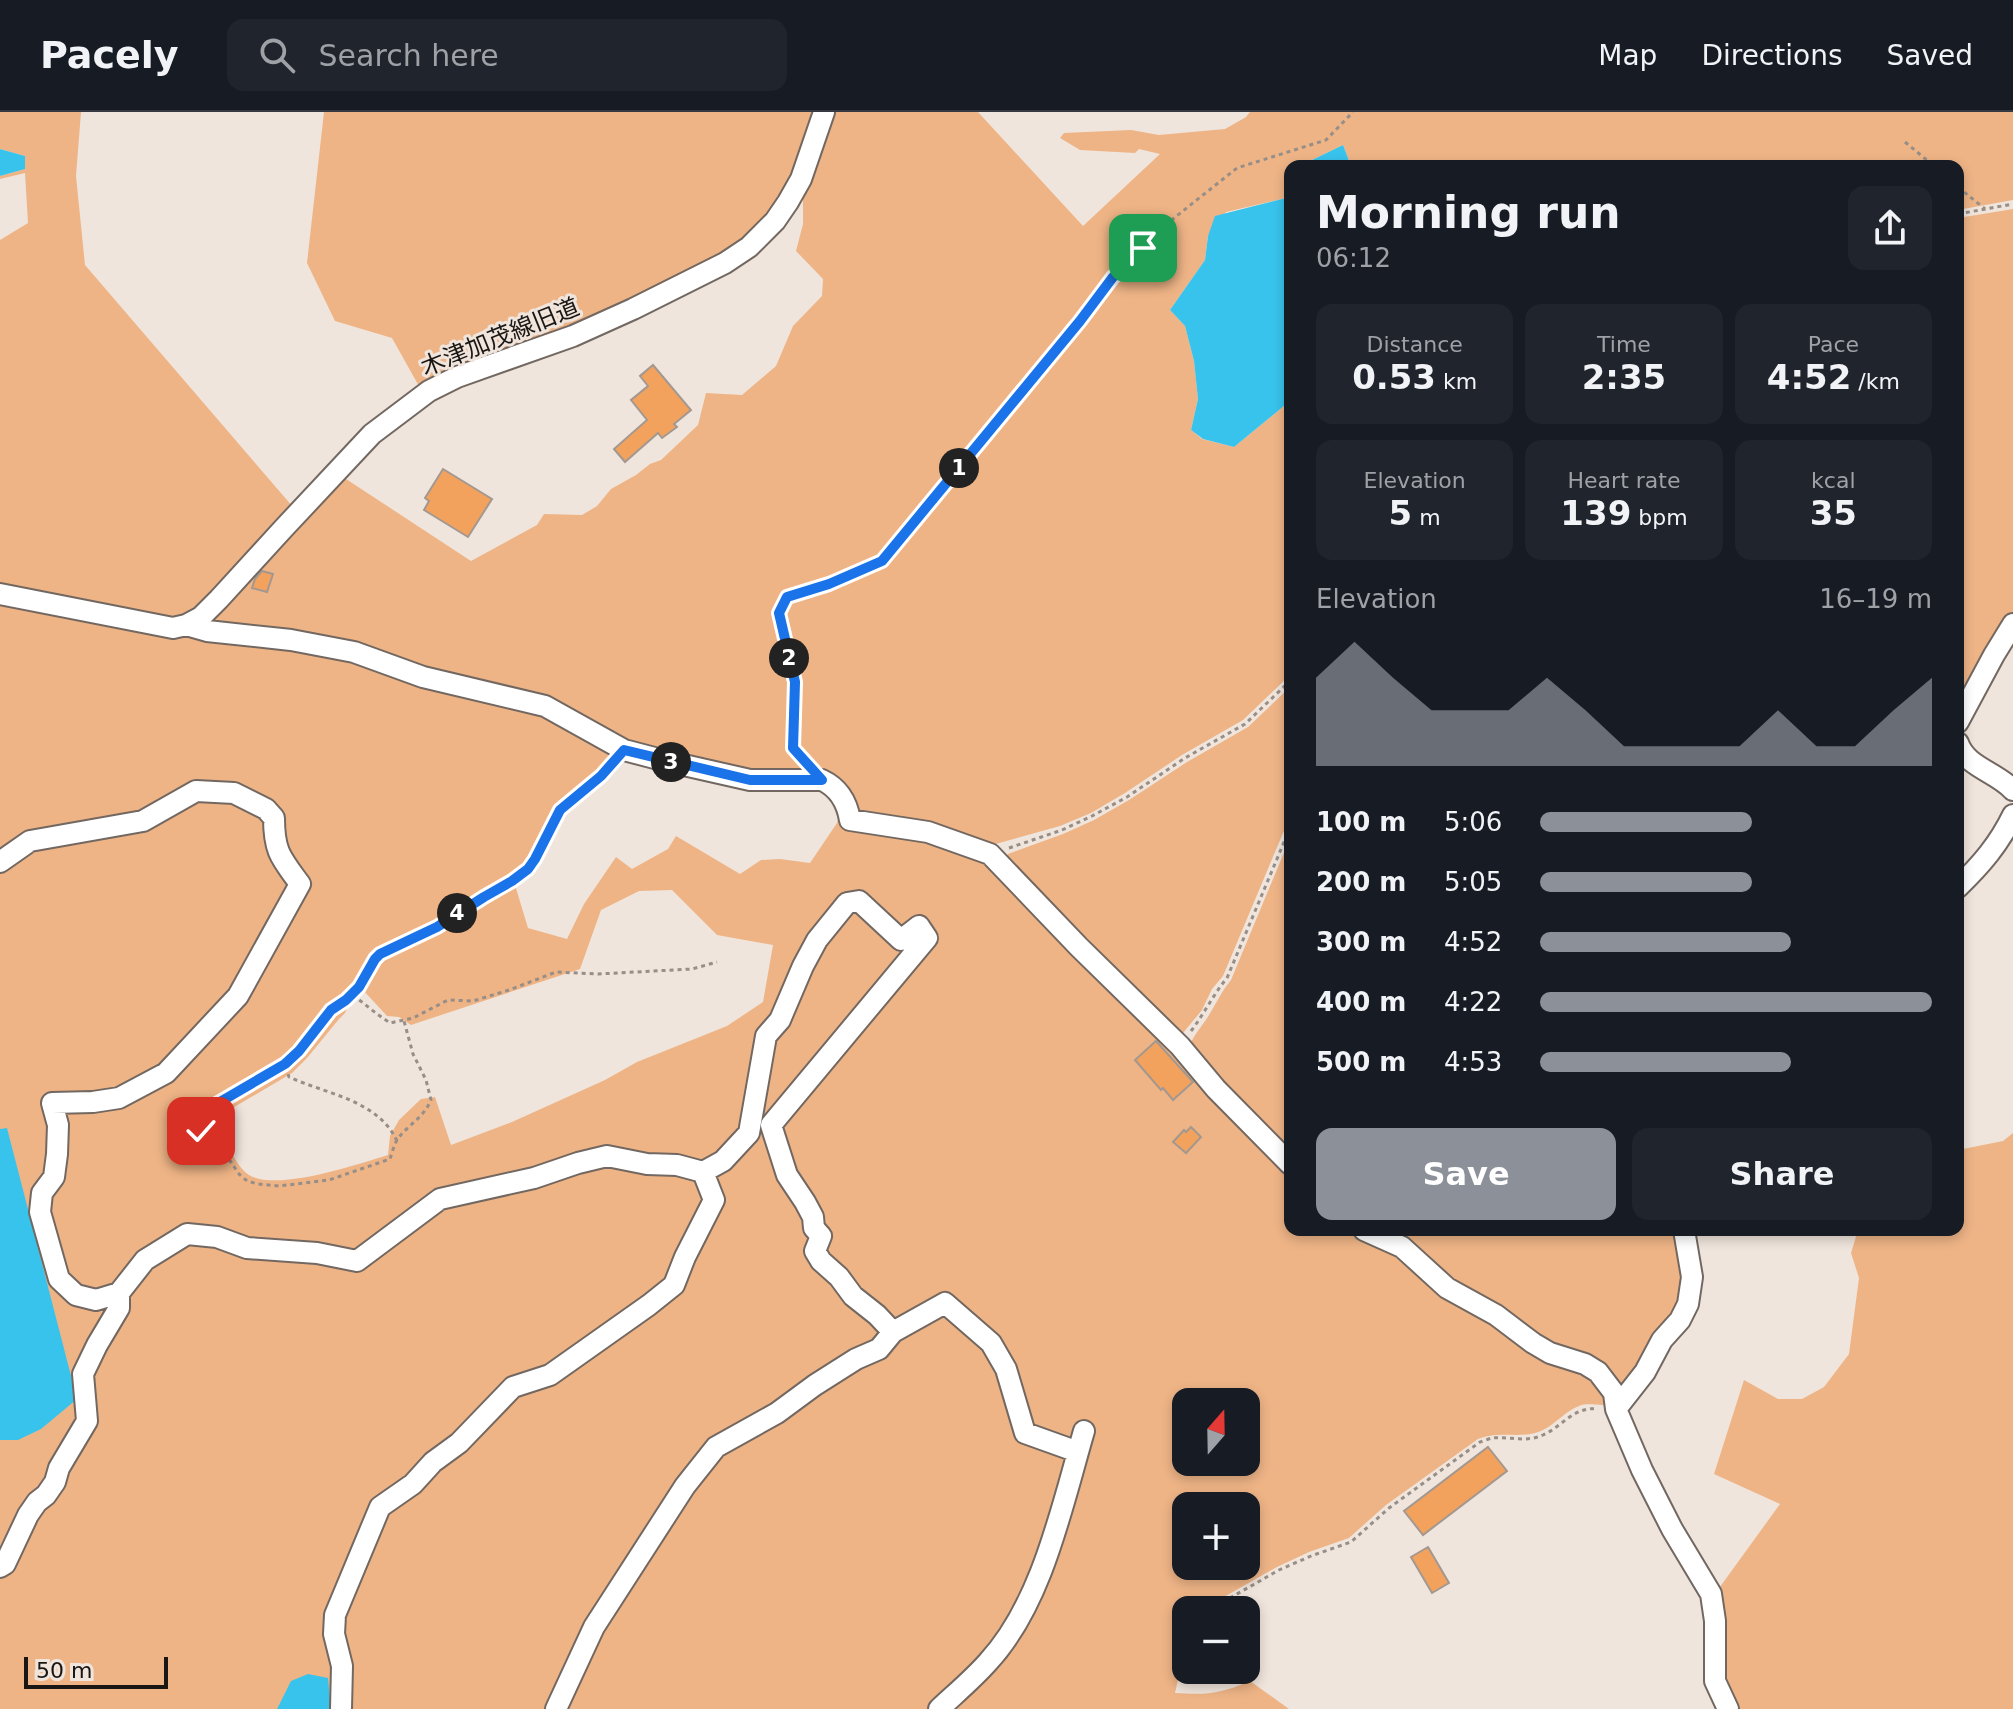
<!DOCTYPE html>
<html lang="en">
<head>
<meta charset="utf-8">
<style>
  body { margin:0; font-family:"DejaVu Sans","Noto Sans JP",sans-serif; background:#20242c; color:#f1f3f6; height:100vh; display:flex; flex-direction:column; font-size:30px; white-space:nowrap }
  * { box-sizing:border-box; margin:0 }
  p { font-size:26px; color:#9ea1a6 }
  .icon { flex:none; width:44px; height:44px; fill:none; stroke:currentColor; stroke-width:2; stroke-linecap:round; stroke-linejoin:round }
  .map { position:relative; flex:1; overflow:hidden }
  .details { position:absolute; left:1284px; top:48px; width:680px; height:1076px; display:flex; flex-direction:column; background:#171b24; border-radius:16px; box-shadow:0 4px 12px #0003 }
  .details>* { flex:none }
  .needle { width:52px; rotate:20deg }
  .fabs { position:absolute; left:1172px; top:1276px; display:grid; gap:16px }
  .fabs a { display:grid; place-items:center; width:88px; height:88px; border-radius:16px; background:#171b24; box-shadow:0 4px 12px #0003; font-size:40px }
  .scale { position:absolute; left:24px; bottom:20px; width:144px; box-sizing:border-box; padding-left:8px; border:4px solid #1a1613; border-top:0; font-size:22px; line-height:28px; white-space:nowrap; color:#1a1613; -webkit-text-stroke:6px #f0e5dc; paint-order:stroke }
  .pin { position:absolute; display:grid; place-items:center; width:68px; height:68px; color:#fff; margin:-34px; border-radius:16px; box-shadow:0 4px 12px #0006 }
  .km { position:absolute; width:40px; height:40px; margin:-20px; border-radius:50%; background:#222; color:#fff; font-size:22px; line-height:40px; text-align:center }
  .round { display:grid; place-items:center; flex:none; width:84px; height:84px; border-radius:16px; background:#20242c }
  .headline { display:flex; align-items:center; justify-content:space-between; height:136px; padding:0 32px }
  h1 { font-size:44px; font-weight:700; line-height:60px }
  .figures { display:grid; grid-template-columns:repeat(3,1fr); gap:12px; height:136px; padding:8px 32px }
  .figures div { display:grid; align-content:center; border-radius:16px; background:#20242c; text-align:center }
  .figures b { font-size:34px; font-weight:700 }
  .figures small { font-size:22px; font-weight:400 }
  .figures p { font-size:22px }
  .chart { height:224px; padding:16px 32px }
  .chart p { display:flex; justify-content:space-between }
  .chart svg { width:100%; height:144px; margin-top:8px; fill:#8c9099; opacity:.7 }
  .action { display:flex; gap:16px; margin-top:auto; padding:16px 32px }
  .action a { flex:1; height:92px; border-radius:16px; background:#8c9099; color:#fff; font-size:32px; font-weight:700; line-height:92px; text-align:center }
  .action a+a { background:#20242c; color:#f1f3f6 }
  ul { padding:0 32px; list-style:none; font-size:26px }
  li { display:grid; grid-template-columns:128px 96px 1fr; align-items:center; height:60px }
  li i { height:20px; border-radius:10px; background:#8c9099 }
  header { display:flex; align-items:center; gap:48px; box-sizing:border-box; height:112px; padding:0 40px; background:#171b24; border-bottom:2px solid #363941 }
  header strong { font-size:38px }
  nav { display:flex; gap:44px; margin-inline-start:auto; font-size:28px }
  .search { width:560px; height:72px; background:#20242c; display:flex; align-items:center; gap:20px; box-sizing:border-box; padding:0 28px; border-radius:16px; color:#9ea1a6; font-size:30px }
  .map>svg:first-child { display:block }
  .green { fill:#eeb486; fill-rule:evenodd }
  .water { fill:#38c3ed }
  .building { fill:#f3a25e; stroke:#a39890; stroke-width:2 }
  .lines { fill:none; stroke-linecap:round; stroke-linejoin:round }
  .minor-casing { stroke:#726861; stroke-width:24 }
  .path { stroke:#968e87; stroke-width:3; stroke-dasharray:4 4; stroke-linecap:butt }
  .minor { stroke:#fff; stroke-width:20 }
  .route-casing { stroke:#fff; stroke-width:16 }
  .route { stroke:#1a73e8; stroke-width:10 }
  .labels { text-anchor:middle; stroke-width:6; stroke-linejoin:round; paint-order:stroke }
  .street-label { font-size:24px; fill:#1a1613; stroke:#f0e5dc }
</style>
</head>
<body>
<header>
<strong>Pacely</strong>
<div class="search"><svg class="icon" aria-label="search" viewBox="0 0 24 24"><circle cx="10" cy="10" r="6"/><path d="M15 15l6 6"/></svg>Search here</div>
<nav><a>Map</a><a>Directions</a><a>Saved</a></nav>
</header>
<div class="map">
<svg width="2013" height="1597" viewBox="0 0 2013 1597">
  <rect width="100%" height="100%" fill="#f0e5dc"/>
  <!-- green -->
  <path class="green" d="M 0,0 L 81,0 L 76,64 L 85,153 L 293,395 L 199,496 L 184,504 L 171,507 L 0,473 L 0,128 L 28,111 L 25,61 L 0,67 L 0,64 L 25,57 L 25,44 L 0,37 Z
    M 324,0 L 816,0 L 794,63 L 782,87 L 742,131 L 626,194 L 420,276 L 392,226 L 335,209 L 307,151 Z
    M 833,0 L 978,0 L 1083,114 L 1160,42 L 1139,37 L 1135,41 L 1080,38 L 1060,26 L 1064,21 L 1131,18 L 1159,23 L 1225,17 L 1246,5 L 1250,0 L 2013,0 L 2013,88 L 1958,98 L 1958,54 L 1351,54 L 1343,33 L 1310,49 L 1307,54 L 1290,54 L 1290,85 L 1226,100 L 1208,124 L 1205,148 L 1170,198 L 1185,214 L 1194,249 L 1198,287 L 1191,318 L 1202,327 L 1234,335 L 1290,289 L 1290,563 L 1243,608 L 1182,643 L 1125,681 L 1091,701 L 1060,714 L 992,733 L 864,702 L 852,692 L 834,663 L 750,663 L 631,635 L 552,591 L 201,513 L 343,365 L 471,449 L 537,413 L 544,402 L 582,403 L 597,394 L 611,377 L 636,363 L 650,352 L 661,348 L 698,313 L 706,281 L 742,283 L 776,254 L 793,214 L 822,184 L 823,167 L 796,139 L 803,112 L 803,81 Z
    M 2013,97 L 2013,501 L 1958,596 L 1958,106 Z
    M 0,490 L 208,527 L 291,536 L 350,548 L 541,602 L 625,644 L 604,667 L 563,702 L 539,750 L 531,760 L 515,773 L 528,816 L 567,827 L 584,792 L 616,745 L 632,757 L 668,737 L 676,724 L 740,762 L 761,748 L 780,747 L 810,751 L 837,711 L 840,699 L 992,751 L 1290,1060 L 1290,1118 L 1355,1118 L 1399,1140 L 1596,1264 L 1610,1292 C 1600,1295 1590,1290 1579,1294 C 1563,1300 1552,1317 1535,1321 C 1515,1326 1500,1319 1478,1327 L 1386,1393 L 1349,1426 L 1309,1440 L 1277,1455 L 1201,1498 L 1186,1498 L 1186,1532 L 1175,1581 C 1207,1583 1220,1582 1250,1569 L 1289,1597 L 0,1597 ZM 672,778 L 717,823 L 773,833 L 763,890 L 727,914 L 637,950 L 605,968 L 512,1010 L 451,1033 L 435,985 L 421,987 L 399,1008 L 390,1024 L 388,1043 C 358,1052 277,1080 249,1063 C 239,1057 233,1042 226,1033 C 220,1025 211,1019 202,1014 L 292,961 L 307,946 L 339,907 L 345,901 L 349,891 L 363,878 L 387,904 L 399,905 L 411,913 L 580,857 L 601,798 L 639,779 ZM 1186,1290 L 1246,1290 L 1246,1350 L 1186,1350 ZM 1186,1394 L 1246,1394 L 1246,1454 L 1186,1454 Z
    M 1290,575 L 1290,709 L 1283,721 L 1223,864 L 1212,877 L 1202,898 L 1183,921 L 1172,922 L 1003,751 L 1008,742 L 1063,722 L 1094,708 L 1129,688 L 1187,650 L 1248,615 Z
    M 1290,726 L 1290,1044 L 1188,939 C 1192,924 1201,916 1209,903 C 1217,890 1221,880 1231,868 Z
    M 2013,1021 L 2013,1597 L 1734,1597 L 1721,1567 L 1717,1479 L 1780,1392 L 1714,1362 L 1744,1268 L 1778,1287 L 1802,1287 L 1824,1275 L 1849,1242 L 1859,1166 L 1851,1141 L 1858,1118 L 1958,1118 L 1958,1038 L 2003,1029 Z
    M 1377,1118 L 1677,1118 L 1686,1164 L 1679,1202 L 1620,1279 L 1450,1171 Z"/>
  <!-- water -->
  <path class="water" d="M 1343,33 L 1351,54 L 1307,54 L 1310,49 Z
    M 0,37 L 25,44 L 25,57 L 0,64 Z
    M 1290,85 L 1290,289 L 1234,335 L 1203,327 L 1191,318 L 1198,287 L 1194,249 L 1185,214 L 1170,198 L 1205,148 L 1208,124 L 1215,104 Z
    M 7,1016 L 77,1287 L 41,1317 L 18,1328 L 0,1328 L 0,1017 Z
    M 308,1562 L 328,1566 L 331,1597 L 277,1597 L 291,1569 Z"/>
  <!-- building -->
  <path class="building" d="M 653,253 L 691,298 L 674,312 L 677,315 L 662,326 L 658,321 L 625,350 L 614,337 L 647,308 L 631,288 L 648,274 L 640,264 Z
    M 443,357 L 492,387 L 468,425 L 424,398 L 429,389 L 425,386 Z
    M 262,459 L 273,462 L 267,480 L 252,476 L 255,467 Z
    M 1156,929 L 1193,970 L 1173,988 L 1163,976 L 1161,978 L 1135,948 Z
    M 1191,1015 L 1201,1025 L 1186,1041 L 1173,1030 L 1184,1018 L 1186,1020 Z
    M 1488,1335 L 1507,1359 L 1423,1423 L 1404,1399 Z
    M 1428,1435 L 1449,1471 L 1432,1481 L 1411,1445 Z"/>
  <g class="lines">
    <!-- minor casing -->
    <g class="minor-casing">
      <path id="minor" d="M 0,482 L 173,516 L 186,513 L 201,505 L 219,487 L 283,417 L 372,322 L 429,279 L 457,265 L 573,224 L 633,197 L 725,151 L 749,135 L 775,109 L 788,90 L 801,67 L 824,0
        M 186,513 L 207,519 L 291,528 L 354,540 L 423,565 L 545,594 L 624,638 L 666,649 L 750,668 L 822,668 C 839,676 847,690 850,708 L 928,720 L 990,742 L 1079,835 L 1180,934 L 1216,977 L 1290,1052
        M 1958,610 L 1994,543 L 2013,512
        M 1958,631 C 1966,655 1997,660 2013,678
        M 0,750 L 30,729 L 143,709 L 196,679 L 234,681 L 266,697 L 274,706 C 274,740 281,746 300,772 L 238,884 L 166,961 L 119,986 L 93,990 L 52,991 L 58,1013 L 57,1042 L 54,1065 L 42,1081 L 40,1100 L 59,1167 L 76,1183 L 96,1188 L 119,1181 L 145,1148 L 187,1122 L 217,1125 L 247,1136 L 317,1141 L 357,1149 L 440,1087 L 534,1066 L 578,1051 L 607,1044 L 647,1052 L 677,1053 L 703,1060 L 723,1049 L 749,1021 L 766,924 L 780,908 L 803,854 L 817,828 L 847,791 L 859,789 L 901,828 L 919,814 L 927,826 L 771,1013 L 787,1063 L 805,1090 L 813,1105 L 814,1116 L 821,1124 L 815,1139 L 821,1149 L 839,1165 L 853,1184 L 877,1203 L 893,1220 L 945,1191 L 991,1231 L 1006,1257 L 1025,1321 L 1078,1340
        M 1958,775 C 1981,753 1999,732 2013,703
        M 1364,1118 L 1402,1135 L 1447,1176 L 1496,1203 L 1533,1231 L 1550,1241 L 1585,1252 L 1598,1260 L 1614,1281 L 1616,1297 L 1642,1358 L 1672,1417 L 1711,1482 L 1715,1509 L 1715,1569 L 1728,1597
        M 1616,1297 L 1645,1260 L 1662,1228 L 1680,1208 L 1688,1192 L 1692,1165 L 1684,1118
        M 0,1455 L 5,1452 L 28,1403 L 37,1390 L 46,1383 L 55,1370 L 59,1356 L 87,1309 L 83,1262 L 97,1233 L 119,1196 L 119,1181
        M 341,1597 L 342,1554 L 334,1522 L 335,1503 L 380,1395 L 413,1372 L 433,1350 L 459,1331 L 513,1275 L 550,1263 L 649,1193 L 674,1173 L 685,1145 L 714,1088 L 703,1060
        M 556,1597 L 594,1515 L 685,1374 L 716,1335 L 777,1301 L 815,1273 L 856,1247 L 879,1237 L 893,1220
        M 939,1597 C 955,1582 973,1567 988,1550 C 1042,1492 1062,1394 1084,1319"/>
    </g>
    <!-- path -->
    <path class="path" d="M 1905,30 L 1934,54
      M 1958,75 L 1985,97
      M 1958,102 L 2013,92
      M 803,647 L 793,636 L 795,570 L 779,501 L 787,485 L 829,472 L 882,449 L 1080,209 L 1113,165 L 1137,145 L 1143,136 L 1168,115 L 1169,110 L 1237,56 L 1326,28 L 1353,0
      M 1009,736 L 1062,718 L 1092,704 L 1127,685 L 1185,646 L 1245,612 L 1290,569
      M 353,883 L 377,902 L 390,911 L 413,906 L 448,888 L 473,889 L 509,878 L 556,860 L 598,862 L 692,857 L 717,850
      M 1191,919 C 1204,902 1213,883 1227,866 L 1287,723 L 1290,711
      M 285,952 L 189,1008 L 220,1034 L 239,1062 L 247,1069 L 258,1072 L 279,1074 L 329,1068 L 390,1047 C 392,1041 394,1033 397,1028 C 408,1012 422,1008 431,988 L 426,968 L 413,942 L 404,909
      M 397,1029 C 378,988 326,982 289,965 L 285,952 C 302,936 314,914 331,898 C 340,890 352,885 360,874 C 367,863 371,851 380,842 L 437,815 L 484,785 L 512,769 L 528,757 L 535,747 L 560,698 L 601,664 L 610,653
      M 1209,1498 L 1279,1458 L 1311,1444 L 1351,1430 L 1389,1396 L 1480,1330 C 1481,1330 1491,1326 1492,1326 C 1509,1324 1526,1331 1543,1323 C 1563,1314 1574,1294 1598,1297"/>
    <!-- minor -->
    <use href="#minor" class="minor"/>
  </g>
  <g class="lines">
    <!-- route casing -->
    <g class="route-casing">
      <path id="route" d="M 201,1019 L 189,1008 L 285,952 L 299,939 L 331,898 L 346,888 L 359,875 L 375,847 L 380,842 L 437,815 L 484,785 L 512,769 L 528,757 L 535,747 L 560,698 L 601,664 L 624,638 L 750,668 L 822,668 L 793,636 L 795,570 L 779,501 L 787,485 L 829,472 L 882,449 L 1080,209 L 1113,165 L 1137,145 L 1143,136"/>
    </g>
    <!-- route -->
    <use href="#route" class="route"/>
  </g>
  <g class="labels">
    <!-- street labels -->
    <g class="street-label">
      <text transform="translate(500 225) rotate(-22)" y="8">木津加茂線旧道</text>
    </g>
  </g>
</svg>
<div class="fabs">
<a><svg class="needle" viewBox="-14 -14 28 28"><path d="M0-13l5 13h-10z" fill="#e53935"/><path d="M0 13l5-13h-10z" fill="#9ea1a6"/></svg></a>
<a>+</a>
<a>−</a>
</div>
<div class="scale">50 m</div>
<div class="pin" style="left:1143px;top:136px;background:#1e9e55"><svg class="icon" aria-label="arrive" viewBox="0 0 24 24"><path d="M6 21V4h12l-3 4 3 4H6"/></svg></div>
<div class="pin" style="left:201px;top:1019px;background:#d93025"><svg class="icon" aria-label="check" viewBox="0 0 24 24"><path d="M5 12l5 5 9-10"/></svg></div>
<b class="km" style="left:959px;top:356px">1</b>
<b class="km" style="left:789px;top:546px">2</b>
<b class="km" style="left:671px;top:650px">3</b>
<b class="km" style="left:457px;top:801px">4</b>
<section class="details">
<div class="headline"><div><h1>Morning run</h1><p>06:12</p></div><a class="round"><svg class="icon" aria-label="share" viewBox="0 0 24 24"><path d="M12 15V3M7 8l5-5 5 5M5 13v7h14v-7"/></svg></a></div>
<div class="figures">
<div><p>Distance</p><b>0.53<small> km</small></b></div>
<div><p>Time</p><b>2:35</b></div>
<div><p>Pace</p><b>4:52<small> /km</small></b></div>
</div>
<div class="figures">
<div><p>Elevation</p><b>5<small> m</small></b></div>
<div><p>Heart rate</p><b>139<small> bpm</small></b></div>
<div><p>kcal</p><b>35</b></div>
</div>
<div class="chart"><p><span>Elevation</span>16–19 m</p>
<svg viewBox="0 0 160 44" preserveAspectRatio="none"><path d="M0 44V17L10 6L20 17L30 27L40 27L50 27L60 17L70 27L80 38L90 38L100 38L110 38L120 27L130 38L140 38L150 27L160 17V44z"/></svg>
</div>
<ul>
<li><b>100 m</b>5:06<i style="width:54%"></i></li>
<li><b>200 m</b>5:05<i style="width:54%"></i></li>
<li><b>300 m</b>4:52<i style="width:64%"></i></li>
<li><b>400 m</b>4:22<i style="width:100%"></i></li>
<li><b>500 m</b>4:53<i style="width:64%"></i></li>
</ul>
<div class="action"><a>Save</a><a>Share</a></div>
</section>
</div>
</body>
</html>
